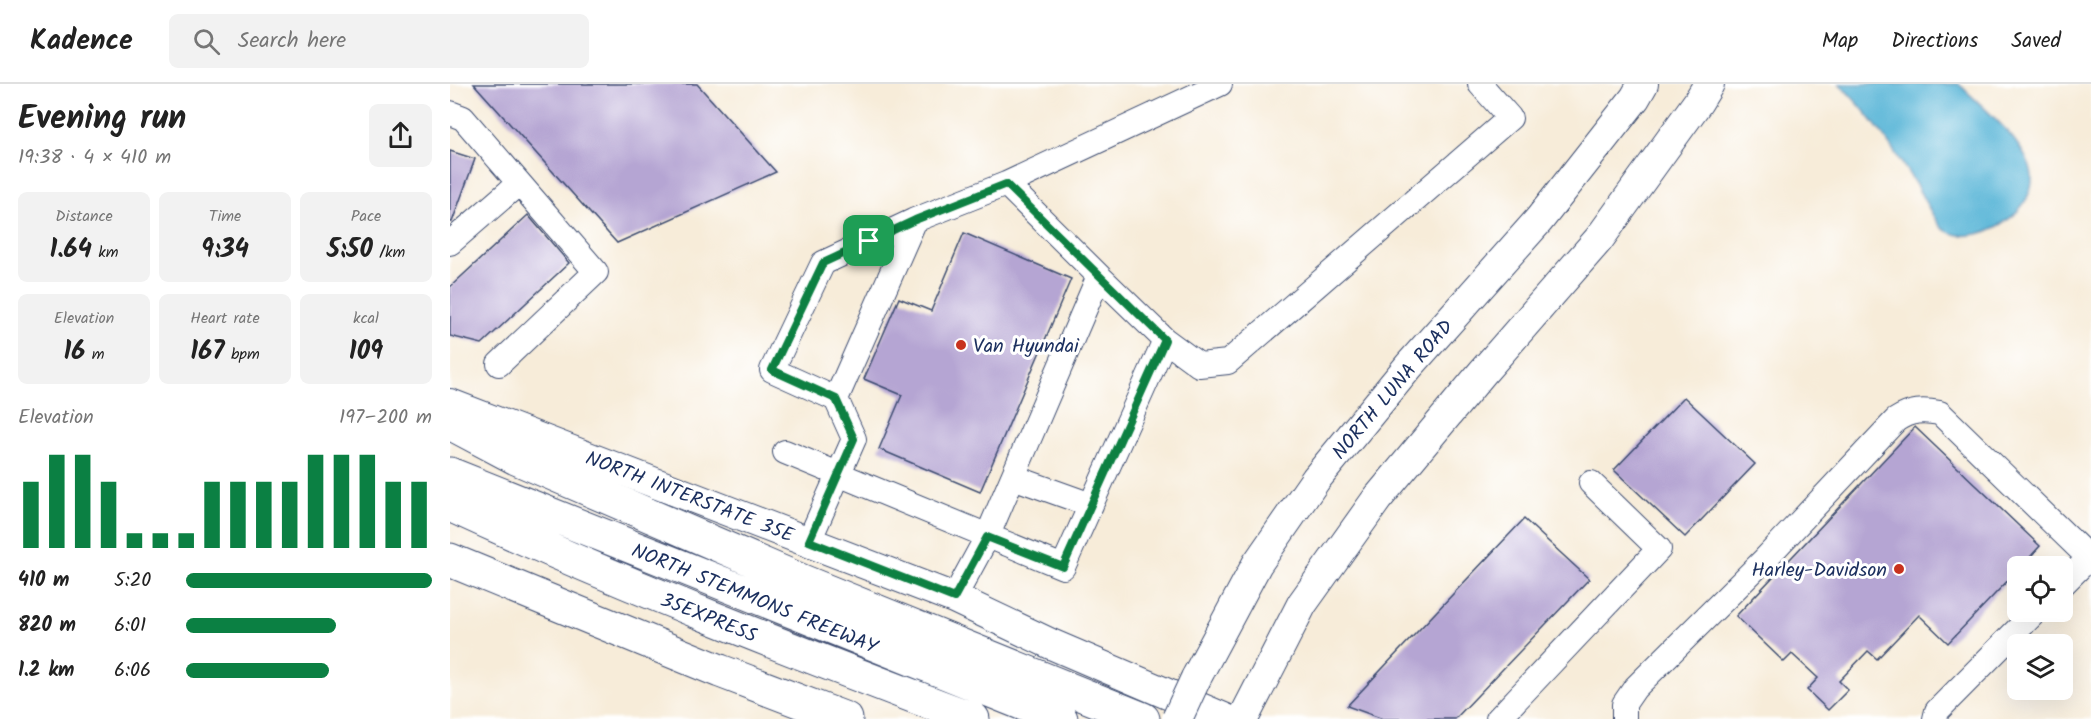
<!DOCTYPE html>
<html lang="en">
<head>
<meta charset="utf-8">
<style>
  body { margin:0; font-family:Kalam,sans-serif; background:#f2f2f2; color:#222; height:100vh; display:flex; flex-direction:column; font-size:22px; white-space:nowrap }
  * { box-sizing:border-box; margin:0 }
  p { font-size:20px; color:#767676 }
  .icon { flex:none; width:33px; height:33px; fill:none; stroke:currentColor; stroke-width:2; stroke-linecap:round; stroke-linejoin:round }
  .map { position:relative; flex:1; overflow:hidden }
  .panel { display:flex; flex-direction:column; background:#fff; width:450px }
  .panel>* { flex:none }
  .tools { position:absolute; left:1557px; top:472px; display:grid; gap:12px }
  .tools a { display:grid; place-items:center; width:66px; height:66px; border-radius:9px; background:#fff; box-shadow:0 6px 24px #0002; font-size:30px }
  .pin { position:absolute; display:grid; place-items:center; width:51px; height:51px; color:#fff; margin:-26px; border-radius:12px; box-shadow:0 3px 9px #0006 }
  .round { display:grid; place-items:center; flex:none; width:63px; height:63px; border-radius:9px; background:#f2f2f2 }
  .headline { display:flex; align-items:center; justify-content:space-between; height:102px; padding:0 18px }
  h1 { font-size:33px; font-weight:800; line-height:45px }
  .metrics { display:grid; grid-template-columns:repeat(3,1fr); gap:9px; height:102px; padding:6px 18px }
  .metrics div { display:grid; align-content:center; border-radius:9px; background:#f2f2f2; text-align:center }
  .metrics b { font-size:26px; font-weight:800 }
  .metrics small { font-size:16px; font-weight:400 }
  .metrics p { font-size:16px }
  .chart { height:168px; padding:12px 18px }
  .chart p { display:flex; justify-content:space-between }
  .chart svg { width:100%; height:108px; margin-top:6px; stroke:#0b8043; stroke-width:6 }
  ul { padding:0 18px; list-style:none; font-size:20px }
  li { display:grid; grid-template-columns:96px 72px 1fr; align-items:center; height:45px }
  li i { height:15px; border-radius:8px; background:#0b8043 }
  header { display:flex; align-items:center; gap:36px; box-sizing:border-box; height:84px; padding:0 30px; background:#fff; border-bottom:2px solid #e0e0e0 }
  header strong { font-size:28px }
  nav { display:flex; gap:33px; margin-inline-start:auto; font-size:21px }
  .search { width:420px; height:54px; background:#f2f2f2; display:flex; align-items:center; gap:15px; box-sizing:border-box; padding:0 21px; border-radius:9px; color:#767676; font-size:22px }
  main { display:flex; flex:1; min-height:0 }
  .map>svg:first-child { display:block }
  .water { fill:#59b5d7; stroke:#3a729a; stroke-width:1.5 }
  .building { fill:#b5a5d3 }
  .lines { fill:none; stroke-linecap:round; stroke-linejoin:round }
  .minor-casing { stroke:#3c4b70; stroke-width:26 }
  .major-casing { stroke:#3c4b70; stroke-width:32 }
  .highway-casing { stroke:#3c4b70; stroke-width:35 }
  .minor { stroke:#fff; stroke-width:24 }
  .major { stroke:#fff; stroke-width:30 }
  .highway { stroke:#fff; stroke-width:33 }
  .major-bridge-casing { stroke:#3c4b70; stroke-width:32; stroke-linecap:butt }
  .major-bridge { stroke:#fff; stroke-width:30 }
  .route-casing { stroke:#fff; stroke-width:12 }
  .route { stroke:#0b8043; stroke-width:8 }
  .poi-dot { fill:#c8321e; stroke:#fff; stroke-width:2 }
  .labels { text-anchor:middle; stroke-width:6; stroke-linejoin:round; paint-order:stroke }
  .poi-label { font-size:20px; fill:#1b2f5e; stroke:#fff; text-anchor:start }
  .street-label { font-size:20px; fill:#1b2f5e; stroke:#fff }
</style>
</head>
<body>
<header>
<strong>Kadence</strong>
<div class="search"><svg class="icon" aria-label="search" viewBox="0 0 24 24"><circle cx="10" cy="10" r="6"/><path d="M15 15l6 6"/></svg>Search here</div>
<nav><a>Map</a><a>Directions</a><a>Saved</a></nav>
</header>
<main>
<section class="panel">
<div class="headline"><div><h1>Evening run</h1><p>19:38 · 4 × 410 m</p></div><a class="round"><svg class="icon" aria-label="share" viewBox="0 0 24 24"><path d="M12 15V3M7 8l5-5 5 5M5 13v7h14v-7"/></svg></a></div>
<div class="metrics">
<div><p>Distance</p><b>1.64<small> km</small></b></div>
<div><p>Time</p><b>9:34</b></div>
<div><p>Pace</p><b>5:50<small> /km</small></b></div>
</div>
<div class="metrics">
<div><p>Elevation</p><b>16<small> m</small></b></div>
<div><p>Heart rate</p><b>167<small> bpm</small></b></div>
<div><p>kcal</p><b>109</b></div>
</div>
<div class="chart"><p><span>Elevation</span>197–200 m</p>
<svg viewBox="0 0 160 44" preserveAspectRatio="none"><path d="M5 44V17M15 44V6M25 44V6M35 44V17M45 44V38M55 44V38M65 44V38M75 44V17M85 44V17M95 44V17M105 44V17M115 44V6M125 44V6M135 44V6M145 44V17M155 44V17"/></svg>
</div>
<ul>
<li><b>410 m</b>5:20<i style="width:100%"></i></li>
<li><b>820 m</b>6:01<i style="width:61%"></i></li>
<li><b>1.2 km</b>6:06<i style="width:58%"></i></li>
</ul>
</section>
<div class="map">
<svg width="1641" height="635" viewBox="0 0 1641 635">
  <rect width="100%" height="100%" fill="#fff"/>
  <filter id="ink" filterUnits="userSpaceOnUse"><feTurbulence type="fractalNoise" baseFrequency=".0167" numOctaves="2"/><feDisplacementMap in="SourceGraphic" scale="12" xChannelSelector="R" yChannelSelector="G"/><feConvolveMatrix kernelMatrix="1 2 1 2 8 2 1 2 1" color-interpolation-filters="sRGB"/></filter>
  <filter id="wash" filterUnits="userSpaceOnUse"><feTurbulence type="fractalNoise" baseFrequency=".008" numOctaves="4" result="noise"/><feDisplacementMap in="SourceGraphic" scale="24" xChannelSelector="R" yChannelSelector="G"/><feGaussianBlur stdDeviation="1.35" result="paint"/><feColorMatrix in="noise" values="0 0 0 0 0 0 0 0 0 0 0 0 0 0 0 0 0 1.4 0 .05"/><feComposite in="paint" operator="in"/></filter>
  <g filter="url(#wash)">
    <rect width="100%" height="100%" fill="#f7ecd9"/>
    <!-- water -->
    <path class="water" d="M 1389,0 L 1509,0 C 1532,23 1569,52 1580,83 C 1595,126 1523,169 1492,144 C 1485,138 1472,111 1466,101 C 1443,65 1420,29 1389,0 Z"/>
    <g id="blocks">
      <!-- building -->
      <path class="building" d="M 24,0 L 247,0 L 326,88 L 167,159 Z
        M 0,67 L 25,75 L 2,138 L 0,138 Z
        M 78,131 L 119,179 L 32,260 L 0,252 L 0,203 Z
        M 514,149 L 621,195 L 530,408 L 429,365 L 452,311 L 414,295 L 449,214 L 481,227 Z
        M 1234,313 L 1305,380 L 1235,453 L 1164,386 Z
        M 1465,343 L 1590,462 L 1571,483 L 1568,483 L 1568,486 L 1498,559 L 1469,531 L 1427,575 L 1418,567 L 1389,597 L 1398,606 L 1378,626 L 1357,606 L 1368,594 L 1342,570 L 1334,578 L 1286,532 Z
        M 1074,435 L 1139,495 L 1005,635 L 933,635 L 897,622 Z"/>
    </g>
  </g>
  <g filter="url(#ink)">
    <use href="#blocks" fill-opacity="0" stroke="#3c4b70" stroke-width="1.5"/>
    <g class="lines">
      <!-- minor casing -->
      <g class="minor-casing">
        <path id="minor" d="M 0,29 L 13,34 L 146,188 L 49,280
          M 556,100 L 770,0
          M 0,159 L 69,99
          M 715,256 L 749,281 L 778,278 L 1060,34 L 1030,0
          M 386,315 L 322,286 L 373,179 L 465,136
          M 335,368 L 613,483 L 715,256 L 649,192
          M 563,393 L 641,421
          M 359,457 L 404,355 L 386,315 L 465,136 L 556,100 L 649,192 L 537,453 L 504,514
          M 1612,501 L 1639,474 L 1641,475
          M 1048,635 L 1209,465 L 1141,399
          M 1174,635 L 1174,620 L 1185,604 L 1314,476 L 1446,336 C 1461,326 1473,326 1490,329 L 1639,474
          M 1485,635 L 1487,627 L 1585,528"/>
      </g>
      <!-- major casing -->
      <g class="major-casing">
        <path id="major" d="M 0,320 L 504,514 L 601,560 L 776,635
          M 746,594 L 807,480 L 866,395 L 959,282 L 1089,136 L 1185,14 L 1193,0
          M 793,635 L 852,520 L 927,415 L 1032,289 L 1149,155 L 1248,18 L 1259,0"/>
      </g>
      <!-- highway casing -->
      <g class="highway-casing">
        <path id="highway" d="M 0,339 L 66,374 L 352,497 L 693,635
          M 0,390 L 611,635
          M 0,421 C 171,500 347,568 523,635
          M 0,476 L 270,587 L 396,635"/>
      </g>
      <!-- minor -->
      <use href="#minor" class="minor"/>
      <!-- major -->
      <use href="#major" class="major"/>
      <!-- highway -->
      <use href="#highway" class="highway"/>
      <!-- major-bridge casing -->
      <g class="major-bridge-casing">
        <path id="major-bridge" d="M 727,635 L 746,594"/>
      </g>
      <!-- major-bridge -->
      <use href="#major-bridge" class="major-bridge"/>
    </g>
  </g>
  <g class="lines" filter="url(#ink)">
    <!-- route casing -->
    <g class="route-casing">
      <path id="route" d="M 556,100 L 715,256 L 613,483 L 537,453 L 504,514 L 359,457 L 404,355 L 386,315 L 322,286 L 373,179 L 465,136 Z"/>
    </g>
    <!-- route -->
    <use href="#route" class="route"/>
  </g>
  <!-- markers -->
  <g class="poi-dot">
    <circle cx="511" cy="261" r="6"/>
    <circle cx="1449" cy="485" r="6"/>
  </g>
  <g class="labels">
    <!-- poi labels -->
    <g class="poi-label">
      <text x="523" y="268">Van Hyundai</text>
      <text x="1437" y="492" text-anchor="end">Harley-Davidson</text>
    </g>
    <!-- street labels -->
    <g class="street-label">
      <text transform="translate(942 305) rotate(-50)" y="7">NORTH LUNA ROAD</text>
      <text transform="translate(240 412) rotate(21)" y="7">NORTH INTERSTATE 35E</text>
      <text transform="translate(305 514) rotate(22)" y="7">NORTH STEMMONS FREEWAY</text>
      <text transform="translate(259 533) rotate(22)" y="7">35EXPRESS</text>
    </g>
  </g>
</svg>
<div class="tools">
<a><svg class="icon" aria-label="locate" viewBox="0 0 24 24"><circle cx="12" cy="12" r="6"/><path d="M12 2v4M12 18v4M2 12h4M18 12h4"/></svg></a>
<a><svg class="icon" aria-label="layers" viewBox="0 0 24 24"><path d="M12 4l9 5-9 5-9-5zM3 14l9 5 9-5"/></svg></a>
</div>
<div class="pin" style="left:419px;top:157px;background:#1e9e55"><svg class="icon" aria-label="arrive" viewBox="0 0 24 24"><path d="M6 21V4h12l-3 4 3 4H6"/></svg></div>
</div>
</main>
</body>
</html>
